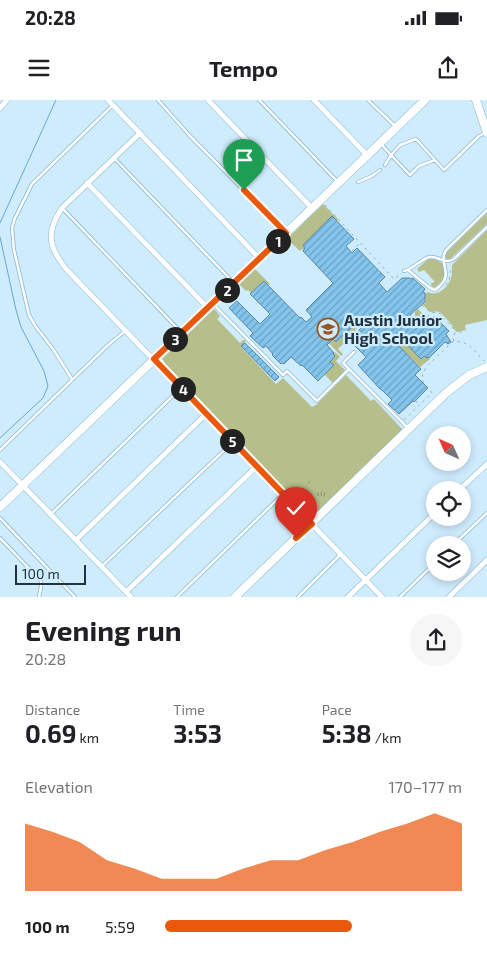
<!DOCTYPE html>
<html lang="en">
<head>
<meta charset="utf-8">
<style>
  body { margin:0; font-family:"Exo 2",sans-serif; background:#f6f6f6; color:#202124; height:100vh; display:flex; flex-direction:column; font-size:19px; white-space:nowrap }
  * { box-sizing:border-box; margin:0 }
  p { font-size:16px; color:#757577 }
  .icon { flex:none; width:28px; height:28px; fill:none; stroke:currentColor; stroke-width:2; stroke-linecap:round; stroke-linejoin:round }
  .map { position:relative; height:497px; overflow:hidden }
  .sheet { display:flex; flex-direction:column; background:#fff; flex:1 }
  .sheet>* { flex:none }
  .needle { width:32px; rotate:315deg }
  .controls { position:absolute; left:426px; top:326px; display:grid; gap:10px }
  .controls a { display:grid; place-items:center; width:45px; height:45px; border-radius:50%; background:#fff; box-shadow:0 2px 8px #0003; font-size:25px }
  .scale { position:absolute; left:15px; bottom:12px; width:71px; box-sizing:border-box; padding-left:5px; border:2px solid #20333e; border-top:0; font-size:14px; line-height:18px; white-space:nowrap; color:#20333e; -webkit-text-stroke:4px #cfecfd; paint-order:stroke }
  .pin { position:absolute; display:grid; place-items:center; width:42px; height:42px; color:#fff; margin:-51px -21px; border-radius:50% 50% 50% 0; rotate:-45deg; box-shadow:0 0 5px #0007 }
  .pin .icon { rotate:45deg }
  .km { position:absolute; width:25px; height:25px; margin:-12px; border-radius:50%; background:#222; color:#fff; font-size:14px; line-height:25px; text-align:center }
  .round { display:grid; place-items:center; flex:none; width:52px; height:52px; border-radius:26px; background:#f6f6f6 }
  .head { display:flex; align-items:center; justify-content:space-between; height:85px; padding:0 25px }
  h1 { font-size:28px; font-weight:700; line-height:38px }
  .stats { display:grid; grid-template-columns:repeat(3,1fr); gap:8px; height:85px; padding:5px 25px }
  .stats div { display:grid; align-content:center }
  .stats b { font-size:25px; font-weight:700 }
  .stats small { font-size:14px; font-weight:400 }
  .stats p { font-size:14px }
  .chart { height:140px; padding:10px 25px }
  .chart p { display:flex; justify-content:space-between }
  .chart svg { width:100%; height:90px; margin-top:5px; fill:#ea580c; opacity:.7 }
  ul { padding:0 25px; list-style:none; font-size:16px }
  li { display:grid; grid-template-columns:80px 60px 1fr; align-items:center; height:38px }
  li i { height:12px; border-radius:6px; background:#ea580c }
  .status { display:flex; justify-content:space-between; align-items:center; height:35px; padding:0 25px; background:#fff; direction:ltr }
  .status svg { height:14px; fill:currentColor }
  header { display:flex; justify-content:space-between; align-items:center; height:65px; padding:0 25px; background:#fff; font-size:22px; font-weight:700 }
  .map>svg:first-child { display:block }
  .grass { fill:#b6be8b }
  .park { fill:url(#park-tufts) }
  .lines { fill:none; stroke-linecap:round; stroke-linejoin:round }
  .stream { stroke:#66a8ce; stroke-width:1 }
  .building { fill:url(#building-hatch); stroke:#5b88a2 }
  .lane-casing { stroke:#89b8d3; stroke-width:4 }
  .street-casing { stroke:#89b8d3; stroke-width:6 }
  .secondary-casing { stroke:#89b8d3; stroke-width:9 }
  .path { stroke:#94aebd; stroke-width:1; stroke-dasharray:2.5 4; stroke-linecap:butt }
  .lane { stroke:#fff; stroke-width:2.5 }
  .street { stroke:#fff; stroke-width:5 }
  .secondary { stroke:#fff; stroke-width:8 }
  .route-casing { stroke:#fff; stroke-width:10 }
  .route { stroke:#ea580c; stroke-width:6 }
  .labels { text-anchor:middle; stroke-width:4.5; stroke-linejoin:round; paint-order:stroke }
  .poi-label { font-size:16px; font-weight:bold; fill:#20333e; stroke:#cfecfd; text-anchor:start }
</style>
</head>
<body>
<div class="status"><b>20:28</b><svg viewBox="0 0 49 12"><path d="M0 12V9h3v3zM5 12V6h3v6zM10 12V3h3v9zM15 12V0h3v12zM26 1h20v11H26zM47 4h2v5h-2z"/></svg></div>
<header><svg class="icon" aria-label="menu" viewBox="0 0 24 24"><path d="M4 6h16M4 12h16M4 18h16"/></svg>Tempo<svg class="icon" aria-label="share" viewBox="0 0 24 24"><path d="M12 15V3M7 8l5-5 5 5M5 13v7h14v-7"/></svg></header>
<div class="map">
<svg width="487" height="497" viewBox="0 0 487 497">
  <defs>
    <pattern id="park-tufts" width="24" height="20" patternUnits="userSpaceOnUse" patternTransform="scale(1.25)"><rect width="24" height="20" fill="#b6be8b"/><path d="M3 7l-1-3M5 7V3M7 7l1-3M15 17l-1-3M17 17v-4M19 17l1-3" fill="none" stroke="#949b73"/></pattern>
    <pattern id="building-hatch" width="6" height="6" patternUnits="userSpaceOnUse" patternTransform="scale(1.25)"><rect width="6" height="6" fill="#83c5ec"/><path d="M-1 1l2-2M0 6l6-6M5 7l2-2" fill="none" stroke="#6ba1c1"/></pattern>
  </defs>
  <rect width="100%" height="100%" fill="#cfecfd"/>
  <!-- grass -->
  <path class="grass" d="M 323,104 L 338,119 L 337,121 L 332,117 L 303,145 L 306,149 L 304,150 L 302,149 L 300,151 L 287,139 Z
    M 487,113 L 487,124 L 450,159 L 448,160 L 444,156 L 445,154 Z
    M 487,130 L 487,220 L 465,225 L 466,230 L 456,232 C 454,227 444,215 439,212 C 436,211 432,212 430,212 L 423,205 L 426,202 L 425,194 L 428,192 C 437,197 448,188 451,178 C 452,174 452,169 452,165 Z
    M 430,158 C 440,159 449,167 444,178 C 442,181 438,184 435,187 L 433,187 L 431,185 L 431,183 L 435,182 L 424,170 L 419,172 L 417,169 L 427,160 Z
    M 255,169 L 270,184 L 268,185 L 264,181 L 251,193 L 248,190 L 246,191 L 239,184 Z
    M 214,209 L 220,216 L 217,219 L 240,243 L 243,240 L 245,240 L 246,241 L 241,247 L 276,284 L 283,278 L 312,307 L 316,305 L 346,275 L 371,301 L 374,299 L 402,329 L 402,330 L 314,415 L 315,416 L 311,417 L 163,263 L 164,261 L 162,259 Z
    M 418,209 L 427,218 L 410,233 L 409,241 L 406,243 L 426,258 L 428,257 L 430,259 L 420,267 L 396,243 L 415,219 L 415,212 Z
    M 364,216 L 367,219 L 355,230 L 357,232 L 349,240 L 351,242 L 348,245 L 345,242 L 338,249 L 343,254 L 341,256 L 327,241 L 332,237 L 337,242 Z
    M 335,252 L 340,257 L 336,261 L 346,271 L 333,283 L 325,275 L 333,265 L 330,262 L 335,256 L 333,255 Z"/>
  <!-- park -->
  <path class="park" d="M 318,373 L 335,392 L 313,414 L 295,395 Z"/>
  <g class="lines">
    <!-- stream -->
    <path class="stream" d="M 0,123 L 56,0
      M 0,137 L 16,210 L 21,227 L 44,271 L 48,286 L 43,298 L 0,338"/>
  </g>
  <!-- building -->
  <path class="building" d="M 332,116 L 354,139 L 346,146 L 352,153 L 357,148 L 385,177 L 379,183 L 387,192 L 402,178 L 410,178 L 411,179 L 413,178 L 425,189 L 423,192 L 425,193 L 425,202 L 410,215 L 420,224 L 428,216 L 429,216 L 432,219 L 434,216 L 449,231 L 446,234 L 451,242 L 448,244 L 445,242 L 429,258 L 428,257 L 427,258 L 424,256 L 421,259 L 416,254 L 406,243 L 409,241 L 404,235 L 396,243 L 421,269 L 415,275 L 428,288 L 414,302 L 413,301 L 399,314 L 388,304 L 392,300 L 382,290 L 380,289 L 358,265 L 366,257 L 349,240 L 367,222 L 362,218 L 336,242 L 333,239 L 327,245 L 334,253 L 333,254 L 335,256 L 330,262 L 334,265 L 318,281 L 302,265 L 301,266 L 291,257 L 284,264 L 282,263 L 281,264 L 272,255 L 273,254 L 266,246 L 263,248 L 250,236 L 253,233 L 229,208 L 237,201 L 260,224 L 270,214 L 250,194 L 264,181 L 300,218 L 301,217 L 306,222 L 312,217 L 306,210 L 333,183 L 303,151 L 305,148 L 303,145 Z
    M 245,243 L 279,277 L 275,281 L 241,246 Z"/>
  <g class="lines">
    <!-- lane casing -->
    <g class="lane-casing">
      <path id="lane" d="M 158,0 L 190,36 L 285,132
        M 259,0 L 337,81
        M 368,0 L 395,26
        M 382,45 L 391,55 L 385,65
        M 115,59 L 232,181
        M 435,60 L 416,39 L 400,45 L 391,55 L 410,75 L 419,66 L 435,60 L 444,70 L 479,36 L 485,33
        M 358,82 L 372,76 L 380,70
        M 63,109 L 180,231
        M 408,170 L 430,188 L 435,190 C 457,174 437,165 446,150 L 487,110
        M 404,171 C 414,169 420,159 430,157 C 440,156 443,165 454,159 L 487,127
        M 214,205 L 283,275 L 287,271 L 317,301 L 349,269 L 408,328
        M 349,269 L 343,263 L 354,252
        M 72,279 L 53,249 L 36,227 L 29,215 L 14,150 L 12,128 L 15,118 L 32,84 L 113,5
        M 0,350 L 107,246 L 125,231
        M 51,414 L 181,288
        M 0,418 L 75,497
        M 0,438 L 41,481 L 41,487 L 39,497
        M 453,445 L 487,413
        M 102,466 L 233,342
        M 177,497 L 282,395
        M 298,497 L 341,454
        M 400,497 L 435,463"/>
    </g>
    <!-- street casing -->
    <g class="street-casing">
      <path id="street" d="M 108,0 L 259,158
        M 208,0 L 312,108
        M 314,0 L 367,55
        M 0,8 L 7,0
        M 140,33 L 62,108 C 45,133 49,148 67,170 L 382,497
        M 87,83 L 208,208
        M 0,362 L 131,497
        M 459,390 L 487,364
        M 76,440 L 206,314
        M 126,492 L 257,366
        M 348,497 L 435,413
        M 449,497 L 487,460"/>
    </g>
    <!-- secondary casing -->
    <g class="secondary-casing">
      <path id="secondary" d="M 476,0 L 487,33
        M 0,407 L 425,0
        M 235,497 L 446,293 L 469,275 L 487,267"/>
    </g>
    <!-- path -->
    <path class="path" d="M 325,105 L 394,179 L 399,175 L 402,174
      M 352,151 L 359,144
      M 446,185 L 449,180 L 451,168
      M 422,205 L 430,212 L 439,213 L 453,228 L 455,233
      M 454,241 L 453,238 L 455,233 L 466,231
      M 416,301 L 420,305
      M 404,320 L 432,293 L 422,280 L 423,273 L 427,266 L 452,242 C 468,239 474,251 484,261"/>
    <!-- lane -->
    <use href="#lane" class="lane"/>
    <!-- street -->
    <use href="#street" class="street"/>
    <!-- secondary -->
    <use href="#secondary" class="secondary"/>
  </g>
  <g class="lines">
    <!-- route casing -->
    <g class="route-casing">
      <path id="route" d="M 244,90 L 286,133 L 154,259 L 312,424 L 296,438"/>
    </g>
    <!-- route -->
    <use href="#route" class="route"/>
  </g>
  <!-- icons -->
  <defs>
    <g id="school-ring" transform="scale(1.125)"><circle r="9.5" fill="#cfecfd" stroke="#975522" stroke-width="1.5"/><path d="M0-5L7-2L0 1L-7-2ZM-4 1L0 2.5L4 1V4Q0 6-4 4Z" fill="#975522"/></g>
  </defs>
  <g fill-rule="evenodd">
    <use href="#school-ring" x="328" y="229"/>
  </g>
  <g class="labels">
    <!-- poi labels -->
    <g class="poi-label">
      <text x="344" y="226">Austin Junior<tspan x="344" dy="18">High School</tspan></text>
    </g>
  </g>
</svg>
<div class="controls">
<a><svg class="needle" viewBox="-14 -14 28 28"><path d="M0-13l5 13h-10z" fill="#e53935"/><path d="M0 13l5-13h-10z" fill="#757577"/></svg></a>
<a><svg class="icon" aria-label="locate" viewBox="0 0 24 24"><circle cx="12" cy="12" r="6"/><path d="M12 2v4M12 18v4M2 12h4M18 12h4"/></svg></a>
<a><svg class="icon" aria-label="layers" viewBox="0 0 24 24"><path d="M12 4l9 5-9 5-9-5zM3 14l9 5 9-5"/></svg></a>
</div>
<div class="scale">100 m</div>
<div class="pin" style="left:244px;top:90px;background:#1e9e55"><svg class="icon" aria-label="arrive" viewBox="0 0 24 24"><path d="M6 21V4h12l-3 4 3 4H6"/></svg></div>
<div class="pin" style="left:296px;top:438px;background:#d93025"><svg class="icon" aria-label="check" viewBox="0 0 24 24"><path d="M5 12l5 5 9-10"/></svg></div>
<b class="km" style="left:278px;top:141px">1</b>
<b class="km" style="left:227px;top:190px">2</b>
<b class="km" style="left:175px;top:239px">3</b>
<b class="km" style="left:183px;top:289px">4</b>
<b class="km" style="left:232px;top:341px">5</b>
</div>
<section class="sheet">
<div class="head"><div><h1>Evening run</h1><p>20:28</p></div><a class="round"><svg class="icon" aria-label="share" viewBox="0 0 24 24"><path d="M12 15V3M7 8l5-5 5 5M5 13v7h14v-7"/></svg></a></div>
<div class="stats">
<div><p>Distance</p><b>0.69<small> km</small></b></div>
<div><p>Time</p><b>3:53</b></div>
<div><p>Pace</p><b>5:38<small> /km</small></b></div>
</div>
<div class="chart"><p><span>Elevation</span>170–177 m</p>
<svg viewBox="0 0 160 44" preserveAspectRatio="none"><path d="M0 44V11L10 15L20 20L30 29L40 33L50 38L60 38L70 38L80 33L90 29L100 29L110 24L120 20L130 15L140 11L150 6L160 11V44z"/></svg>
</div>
<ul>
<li><b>100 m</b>5:59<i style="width:63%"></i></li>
</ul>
</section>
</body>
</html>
